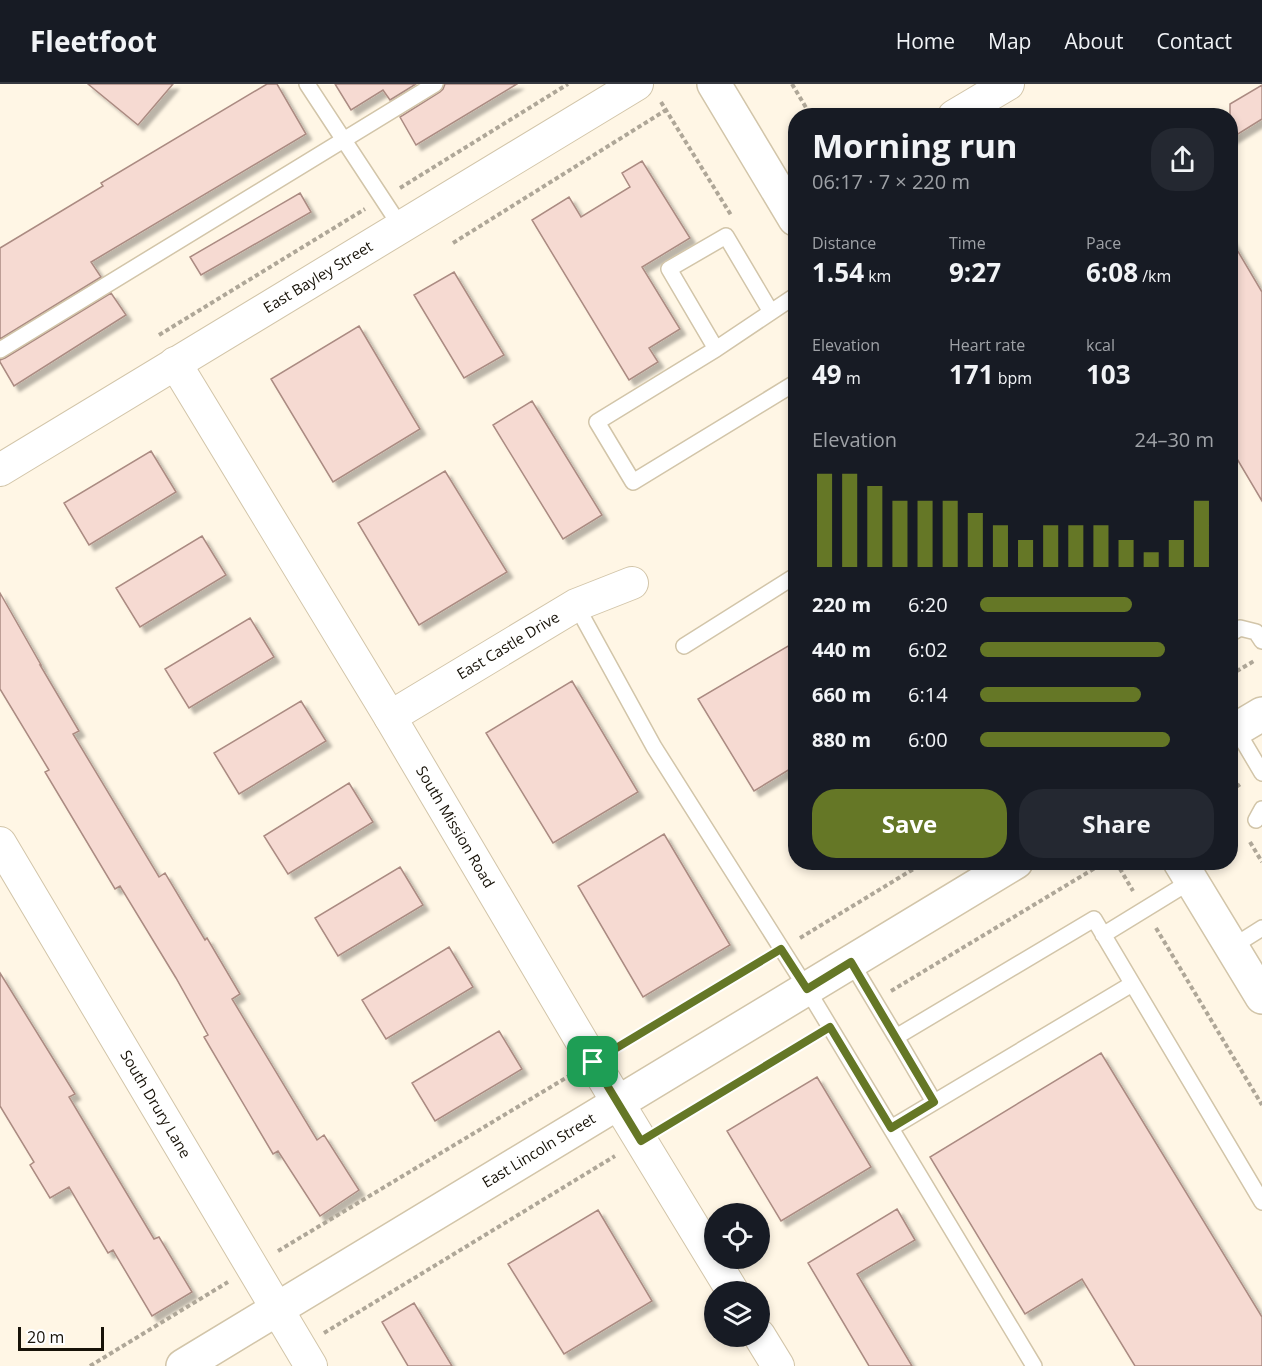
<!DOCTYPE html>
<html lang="en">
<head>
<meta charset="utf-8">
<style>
  body { margin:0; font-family:"Open Sans",sans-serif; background:#242831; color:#f1f3f6; height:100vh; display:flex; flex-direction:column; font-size:22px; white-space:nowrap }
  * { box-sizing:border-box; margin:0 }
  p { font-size:20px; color:#9ea1a6 }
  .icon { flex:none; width:33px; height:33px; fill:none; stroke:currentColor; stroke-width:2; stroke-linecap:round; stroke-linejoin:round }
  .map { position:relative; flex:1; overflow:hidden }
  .sheet { position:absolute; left:788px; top:24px; width:450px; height:762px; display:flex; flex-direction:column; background:#171b24; border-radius:24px; box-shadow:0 3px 9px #0003 }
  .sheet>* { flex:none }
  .buttons { position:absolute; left:704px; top:1119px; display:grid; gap:12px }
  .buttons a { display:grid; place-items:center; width:66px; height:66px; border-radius:50%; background:#171b24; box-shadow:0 3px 9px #0003; font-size:30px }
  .scale { position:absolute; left:18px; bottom:15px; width:86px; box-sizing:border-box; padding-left:6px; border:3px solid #171208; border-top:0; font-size:16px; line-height:21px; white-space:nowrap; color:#171208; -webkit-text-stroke:4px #fff; paint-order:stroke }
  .pin { position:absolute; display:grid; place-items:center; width:51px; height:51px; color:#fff; margin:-26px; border-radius:12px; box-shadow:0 3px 9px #0006 }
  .round { display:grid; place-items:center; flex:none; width:63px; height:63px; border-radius:24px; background:#242831 }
  .summary { display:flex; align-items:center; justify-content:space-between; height:102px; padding:0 24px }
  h1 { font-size:33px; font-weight:700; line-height:45px }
  .stats { display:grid; grid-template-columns:repeat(3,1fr); gap:9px; height:102px; padding:6px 24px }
  .stats div { display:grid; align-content:center }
  .stats b { font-size:26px; font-weight:700 }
  .stats small { font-size:16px; font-weight:400 }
  .stats p { font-size:16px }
  .chart { height:168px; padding:12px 24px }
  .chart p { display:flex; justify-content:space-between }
  .chart svg { width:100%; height:108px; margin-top:6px; stroke:#657726; stroke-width:6 }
  .action { display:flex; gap:12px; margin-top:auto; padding:12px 24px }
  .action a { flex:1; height:69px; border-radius:24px; background:#657726; color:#fff; font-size:24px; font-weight:700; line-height:69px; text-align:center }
  .action a+a { background:#242831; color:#f1f3f6 }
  ul { padding:0 24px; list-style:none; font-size:20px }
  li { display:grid; grid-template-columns:96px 72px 1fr; align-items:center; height:45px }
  li i { height:15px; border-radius:8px; background:#657726 }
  header { display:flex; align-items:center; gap:36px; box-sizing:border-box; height:84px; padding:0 30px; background:#171b24; border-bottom:2px solid #363941 }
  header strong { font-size:28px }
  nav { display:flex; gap:33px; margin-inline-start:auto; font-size:21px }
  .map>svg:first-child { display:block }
  .building { fill:#f6dad2; stroke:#ab8b82; stroke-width:1.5; filter:url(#shadow) }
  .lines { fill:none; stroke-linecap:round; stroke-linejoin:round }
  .lane-casing { stroke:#d2c5a9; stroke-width:18 }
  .street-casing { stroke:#d2c5a9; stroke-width:34 }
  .secondary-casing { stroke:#d2c5a9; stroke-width:36 }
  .path { stroke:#afa798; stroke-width:4; stroke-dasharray:4.5 3; stroke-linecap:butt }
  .lane { stroke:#fff; stroke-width:15 }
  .street { stroke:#fff; stroke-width:32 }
  .secondary { stroke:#fff; stroke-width:33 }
  .route-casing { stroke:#fff; stroke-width:12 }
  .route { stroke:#657726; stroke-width:8 }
  .labels { text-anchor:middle; stroke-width:5; stroke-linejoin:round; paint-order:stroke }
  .street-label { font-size:15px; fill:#171208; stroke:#fff }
</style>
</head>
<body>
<header>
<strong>Fleetfoot</strong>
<nav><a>Home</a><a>Map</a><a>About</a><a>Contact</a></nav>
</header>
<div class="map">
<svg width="1262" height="1282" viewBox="0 0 1262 1282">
  <defs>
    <filter id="shadow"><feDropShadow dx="5.5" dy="5.5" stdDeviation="1.5" flood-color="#0004"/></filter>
  </defs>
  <rect width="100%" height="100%" fill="#fff6e5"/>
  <!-- building -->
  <path class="building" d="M 88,0 L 173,0 L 138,41 Z
    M 267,0 L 277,0 L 306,50 L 91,178 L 101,193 L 0,255 L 0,164 L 103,102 L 101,99 Z
    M 335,0 L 416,0 L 390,16 L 383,6 L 351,26 Z
    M 445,0 L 517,0 L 416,61 L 400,33 L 440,8 L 443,5 Z
    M 1262,1 L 1262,35 L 1230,55 L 1230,20 Z
    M 642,77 L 690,154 L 642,183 L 680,245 L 649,264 L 658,278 L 629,296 L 532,136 L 569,113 L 581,133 L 630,103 L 622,89 Z
    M 300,109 L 311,128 L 201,191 L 190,173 Z
    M 1230,154 L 1262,208 L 1262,417 L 1230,363 Z
    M 454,188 L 504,271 L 464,294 L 414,211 Z
    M 111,209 L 126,231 L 14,302 L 0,278 L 0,276 L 5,274 Z
    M 359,242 L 420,345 L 333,398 L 271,295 Z
    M 532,317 L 602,431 L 563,455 L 493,341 Z
    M 151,367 L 176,408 L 89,461 L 64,419 Z
    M 445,387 L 507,488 L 419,541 L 358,439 Z
    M 202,452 L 226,491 L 140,543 L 116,504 Z
    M 0,509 L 41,581 L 40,581 L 79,647 L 73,650 L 159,793 L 165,789 L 205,856 L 207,854 L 240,910 L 232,915 L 317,1056 L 324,1051 L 359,1106 L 320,1132 L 278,1067 L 273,1070 L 204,953 L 208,951 L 176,894 L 120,802 L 115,805 L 45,688 L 49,686 L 0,605 Z
    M 250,534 L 274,573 L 189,624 L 165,585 Z
    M 795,558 L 795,682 L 754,707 L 698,615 Z
    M 572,597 L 638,708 L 553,759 L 486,649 Z
    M 301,617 L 326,657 L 239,710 L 214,669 Z
    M 349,699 L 373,738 L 288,790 L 264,752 Z
    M 664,750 L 730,861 L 643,913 L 578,802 Z
    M 400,783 L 423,821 L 338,872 L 315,834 Z
    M 449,863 L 473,903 L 386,955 L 362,916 Z
    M 0,889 L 75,1010 L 69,1013 L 154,1155 L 159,1153 L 192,1208 L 152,1232 L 113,1166 L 108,1169 L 69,1103 L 50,1114 L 30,1081 L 34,1078 L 0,1022 Z
    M 499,947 L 522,985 L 435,1037 L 412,999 Z
    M 1101,969 L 1262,1233 L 1262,1282 L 1135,1282 L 1082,1195 L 1025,1230 L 930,1073 Z
    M 817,993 L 871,1083 L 781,1137 L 727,1047 Z
    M 897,1125 L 915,1156 L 857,1190 L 912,1282 L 869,1282 L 808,1179 Z
    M 598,1126 L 652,1217 L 564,1270 L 508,1180 Z
    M 414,1219 L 452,1282 L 408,1282 L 382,1238 Z"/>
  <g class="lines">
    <!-- lane casing -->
    <g class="lane-casing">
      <path id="lane" d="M 307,0 L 401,143
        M 795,212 L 716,265 L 597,338 L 633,398 L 795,299
        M 716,265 L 669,185 L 726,152 L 771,228
        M 0,266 L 435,0
        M 576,521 L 654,663 L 807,905 L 1034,1282
        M 1230,550 L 1240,544 L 1256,548 L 1262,557
        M 684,562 L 795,492
        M 1236,645 L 1262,689
        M 1256,736 L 1262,725
        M 1103,851 L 1191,797
        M 1232,863 L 1262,844
        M 851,878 L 896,953 L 1094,835 L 1262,1118
        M 896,953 L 934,1018
        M 891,1044 L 1132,900"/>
    </g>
    <!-- street casing -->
    <g class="street-casing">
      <g id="street">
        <path d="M 954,32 L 1008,0"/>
        <path id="s1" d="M 175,279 L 390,633 L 618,1019 L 733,1208"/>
        <path id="s2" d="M 0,386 L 637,0"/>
        <path id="s3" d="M 390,633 L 576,521 L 632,499"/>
        <path id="s4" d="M 0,759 L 311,1282"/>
        <path d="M 759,1251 L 778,1282"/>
      </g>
    </g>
    <!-- secondary casing -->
    <g class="secondary-casing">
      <g id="secondary">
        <path d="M 714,0 L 795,135"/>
        <path d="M 1230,649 L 1262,630"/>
        <path d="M 1180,778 L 1262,913"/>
        <path id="s5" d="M 183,1282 L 1016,778"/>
      </g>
    </g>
    <!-- path -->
    <path class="path" d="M 792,0 L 811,32
      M 661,18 L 731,131
      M 400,104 L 568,0
      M 453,159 L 666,26
      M 159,251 L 365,125
      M 1230,591 L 1254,577
      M 1230,707 L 1242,699
      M 1230,725 L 1235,733
      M 1250,758 L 1262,778
      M 1116,778 L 1133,807
      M 1156,844 L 1262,1021
      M 800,854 L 925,778
      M 891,907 L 1105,778
      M 620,962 L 765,875
      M 665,1042 L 813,954
      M 278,1167 L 569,992
      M 324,1249 L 615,1072
      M 90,1282 L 228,1198"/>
    <!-- lane -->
    <use href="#lane" class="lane"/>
    <!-- street -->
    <use href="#street" class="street"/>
    <!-- secondary -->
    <use href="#secondary" class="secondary"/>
  </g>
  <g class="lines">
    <!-- route casing -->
    <g class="route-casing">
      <path id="route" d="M 781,865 L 807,905 L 851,878 L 934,1018 L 891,1044 L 830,943 L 641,1057 L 593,978 Z"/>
    </g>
    <!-- route -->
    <use href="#route" class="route"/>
  </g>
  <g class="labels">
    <!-- street labels -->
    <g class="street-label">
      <text dy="5" stroke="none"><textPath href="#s2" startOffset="372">East Bayley Street</textPath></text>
      <text dy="5" stroke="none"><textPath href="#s3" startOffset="138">East Castle Drive</textPath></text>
      <text dy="5" stroke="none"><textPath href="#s1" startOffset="542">South Mission Road</textPath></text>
      <text dy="5" stroke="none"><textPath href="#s4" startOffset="304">South Drury Lane</textPath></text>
      <text dy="5" stroke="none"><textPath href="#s5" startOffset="416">East Lincoln Street</textPath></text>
    </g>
  </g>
</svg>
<div class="buttons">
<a><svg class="icon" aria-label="locate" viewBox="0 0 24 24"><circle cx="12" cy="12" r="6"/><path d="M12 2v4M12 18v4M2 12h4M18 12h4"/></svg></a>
<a><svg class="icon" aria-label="layers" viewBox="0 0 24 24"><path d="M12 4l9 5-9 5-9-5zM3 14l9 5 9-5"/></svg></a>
</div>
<div class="scale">20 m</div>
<div class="pin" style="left:593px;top:978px;background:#1e9e55"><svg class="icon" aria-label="arrive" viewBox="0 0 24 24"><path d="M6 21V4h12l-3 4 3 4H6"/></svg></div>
<section class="sheet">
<div class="summary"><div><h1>Morning run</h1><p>06:17 · 7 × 220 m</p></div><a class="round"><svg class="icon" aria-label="share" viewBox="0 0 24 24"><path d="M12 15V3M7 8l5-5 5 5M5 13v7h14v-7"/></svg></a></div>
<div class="stats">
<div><p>Distance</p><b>1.54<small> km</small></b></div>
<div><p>Time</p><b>9:27</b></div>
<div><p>Pace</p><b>6:08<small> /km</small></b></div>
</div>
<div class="stats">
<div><p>Elevation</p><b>49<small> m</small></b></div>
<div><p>Heart rate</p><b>171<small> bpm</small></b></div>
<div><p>kcal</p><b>103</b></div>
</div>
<div class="chart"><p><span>Elevation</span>24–30 m</p>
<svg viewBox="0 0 160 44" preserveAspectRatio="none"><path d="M5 44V6M15 44V6M25 44V11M35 44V17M45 44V17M55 44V17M65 44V22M75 44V27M85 44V33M95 44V27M105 44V27M115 44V27M125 44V33M135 44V38M145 44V33M155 44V17"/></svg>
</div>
<ul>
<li><b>220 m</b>6:20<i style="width:65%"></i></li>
<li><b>440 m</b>6:02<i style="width:79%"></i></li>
<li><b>660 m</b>6:14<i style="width:69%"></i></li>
<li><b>880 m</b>6:00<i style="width:81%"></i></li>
</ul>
<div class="action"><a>Save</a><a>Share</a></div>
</section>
</div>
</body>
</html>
